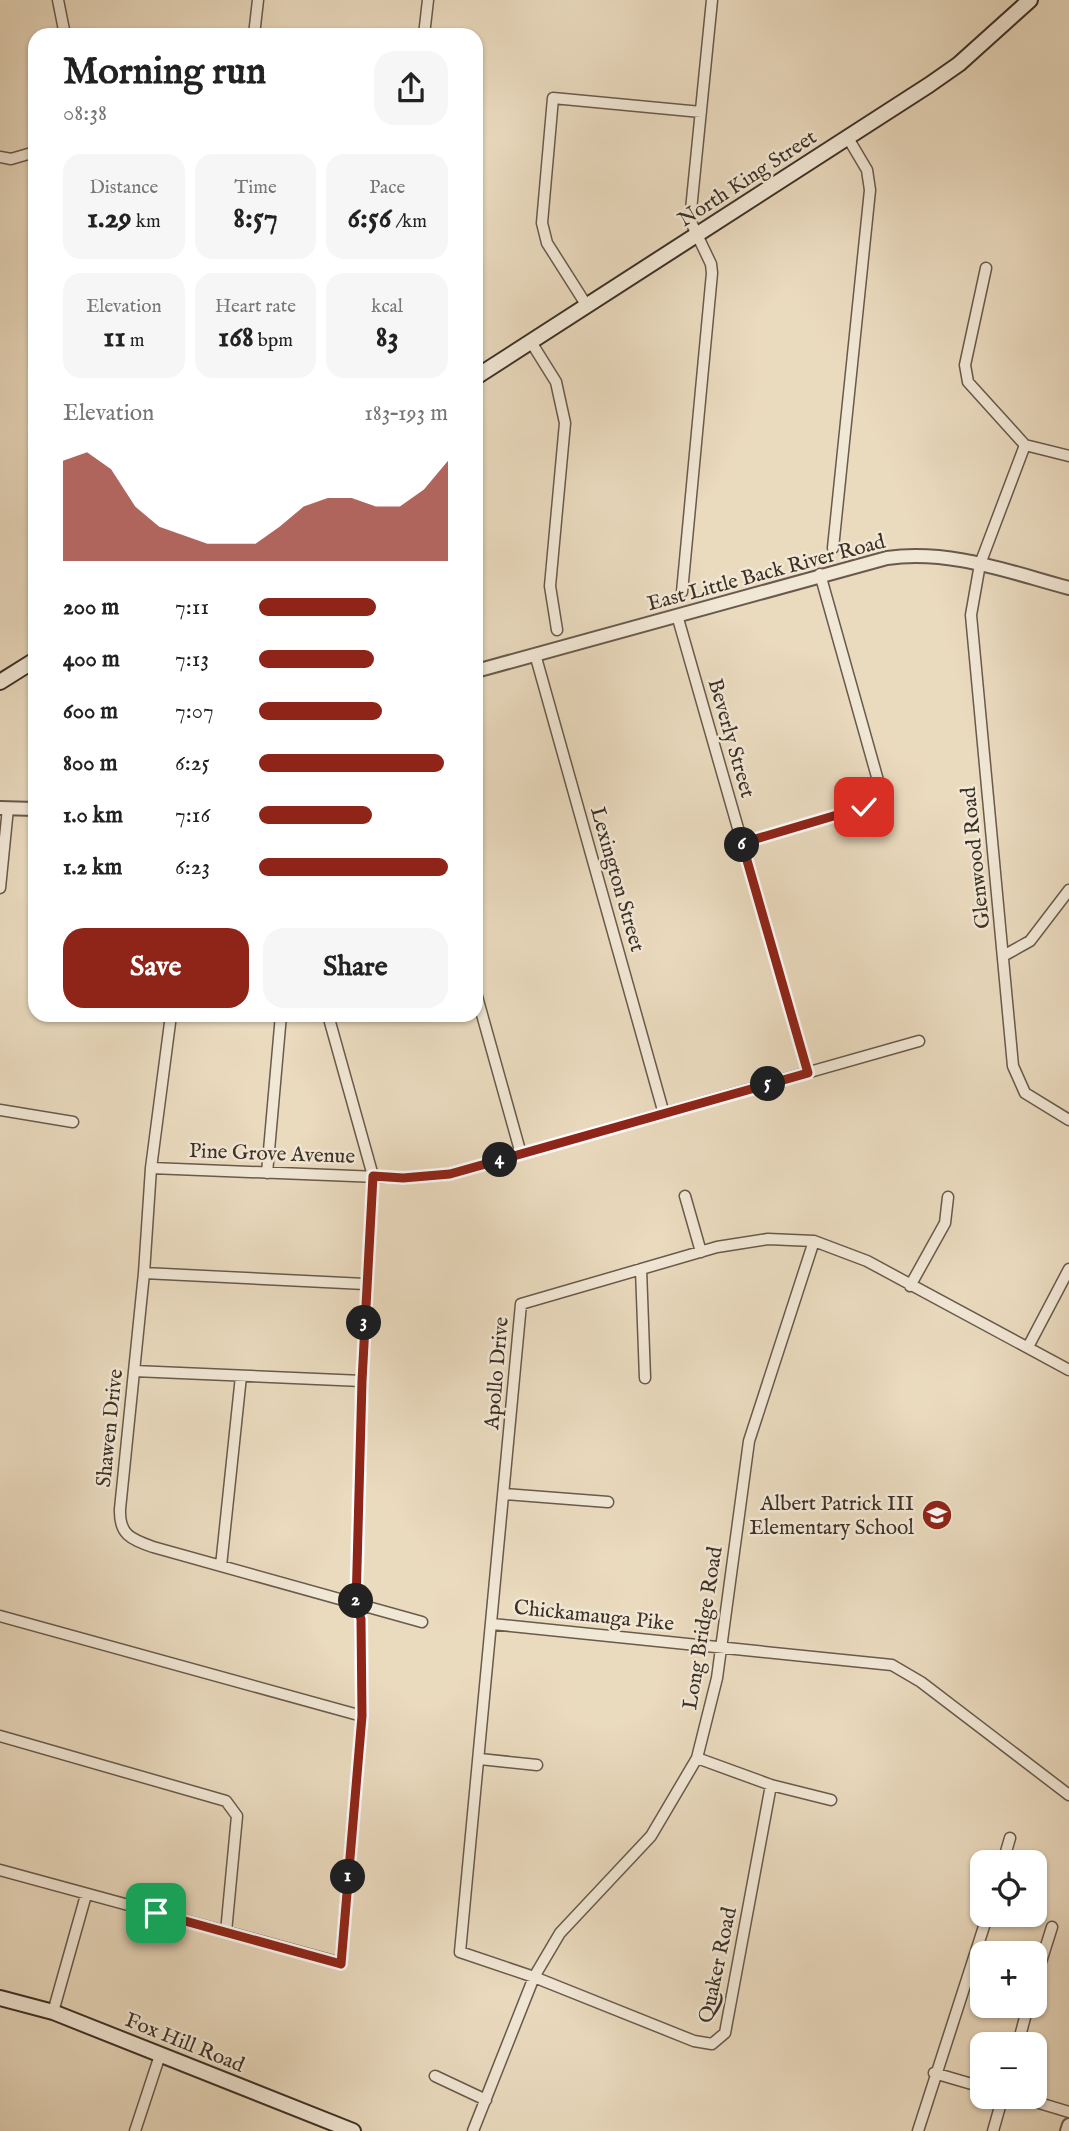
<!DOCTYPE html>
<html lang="en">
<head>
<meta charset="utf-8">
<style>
  body { margin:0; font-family:"IM FELL English",serif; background:#f6f6f6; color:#222; height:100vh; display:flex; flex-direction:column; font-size:26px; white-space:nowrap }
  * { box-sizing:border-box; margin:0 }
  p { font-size:23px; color:#767676 }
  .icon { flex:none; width:38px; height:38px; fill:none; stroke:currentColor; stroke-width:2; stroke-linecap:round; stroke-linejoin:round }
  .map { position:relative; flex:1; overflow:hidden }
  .drawer { position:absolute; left:28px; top:28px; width:455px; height:994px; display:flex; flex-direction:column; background:#fff; border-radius:21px; box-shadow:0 2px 5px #0004 }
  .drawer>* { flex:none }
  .controls { position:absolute; left:970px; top:1850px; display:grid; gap:14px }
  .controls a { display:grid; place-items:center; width:77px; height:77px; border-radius:14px; background:#fff; box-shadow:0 2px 5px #0004; font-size:35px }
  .pin { position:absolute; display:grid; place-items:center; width:60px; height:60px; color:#fff; margin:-30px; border-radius:14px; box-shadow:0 4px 10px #0006 }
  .km { position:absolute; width:35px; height:35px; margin:-18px; border-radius:50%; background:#222; color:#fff; font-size:19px; line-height:35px; text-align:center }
  .round { display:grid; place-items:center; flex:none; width:74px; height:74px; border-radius:21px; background:#f6f6f6 }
  .headline { display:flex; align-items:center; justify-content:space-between; height:119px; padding:0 35px }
  h1 { font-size:38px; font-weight:700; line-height:52px }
  .metrics { display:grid; grid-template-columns:repeat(3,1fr); gap:10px; height:119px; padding:7px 35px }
  .metrics div { display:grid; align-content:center; border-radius:18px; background:#f6f6f6; text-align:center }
  .metrics b { font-size:30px; font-weight:700 }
  .metrics small { font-size:19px; font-weight:400 }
  .metrics p { font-size:19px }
  .chart { height:196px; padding:14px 35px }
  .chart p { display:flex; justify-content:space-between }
  .chart svg { width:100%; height:126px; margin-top:7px; fill:#8f2418; opacity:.7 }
  .cta { display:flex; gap:14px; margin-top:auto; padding:14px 35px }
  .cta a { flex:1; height:80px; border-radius:21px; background:#8f2418; color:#fff; font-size:28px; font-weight:700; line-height:80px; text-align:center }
  .cta a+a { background:#f6f6f6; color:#222 }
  ul { padding:0 35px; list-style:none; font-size:23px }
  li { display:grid; grid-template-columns:112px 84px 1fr; align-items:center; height:52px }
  li i { height:18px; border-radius:9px; background:#8f2418 }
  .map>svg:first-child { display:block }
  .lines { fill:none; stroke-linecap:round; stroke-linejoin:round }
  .minor-casing { stroke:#685a4c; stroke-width:13 }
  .tertiary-casing { stroke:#685a4c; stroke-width:16 }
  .secondary-casing { stroke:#3c3026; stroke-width:18 }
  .minor { stroke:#f1e7d5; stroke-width:10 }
  .tertiary { stroke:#f1e7d5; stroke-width:12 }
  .secondary { stroke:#f1e7d5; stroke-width:14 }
  .route-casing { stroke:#fff; stroke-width:14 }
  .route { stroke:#8f2418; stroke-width:9 }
  .labels { text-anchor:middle; stroke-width:5; stroke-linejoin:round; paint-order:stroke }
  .street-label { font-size:21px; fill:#3c3026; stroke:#f1e7d5 }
  .poi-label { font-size:21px; fill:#3c3026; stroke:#f1e7d5; text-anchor:end }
</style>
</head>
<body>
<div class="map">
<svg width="1069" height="2131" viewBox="0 0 1069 2131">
  <rect width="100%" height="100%" fill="#eadabe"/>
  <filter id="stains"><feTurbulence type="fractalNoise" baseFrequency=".00286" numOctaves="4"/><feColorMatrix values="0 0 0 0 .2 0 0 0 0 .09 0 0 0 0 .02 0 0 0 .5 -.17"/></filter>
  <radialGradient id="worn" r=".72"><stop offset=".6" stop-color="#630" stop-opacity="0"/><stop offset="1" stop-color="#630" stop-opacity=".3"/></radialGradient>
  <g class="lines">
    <!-- minor casing -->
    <g class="minor-casing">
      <path id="minor" d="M 58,0 L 65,35
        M 254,35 L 258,0
        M 424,35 L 428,0
        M 0,157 L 11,159 L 35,152
        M 986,268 L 965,365 L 968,382 L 1025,445 L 980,564 L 971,615 L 1013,1066 L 1025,1093 L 1069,1120
        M 587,306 L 547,243 L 542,223 L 553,98 L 701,112
        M 531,342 L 556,382 L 565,423 L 550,586 L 557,630
        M 1025,445 L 1069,456
        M 833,548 L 870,190 L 867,170 L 848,138
        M 682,592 L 712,273 L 711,264 L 690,220 L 712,0
        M 677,615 L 808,1073
        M 535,654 L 664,1114
        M 742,843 L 864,807 L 876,800 L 879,784 L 820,574
        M 0,888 L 8,808
        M 1005,955 L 1030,941 L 1069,890
        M 476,993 L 521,1154
        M 171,1015 L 151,1168 L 144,1273 L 120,1509 C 119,1535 131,1539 153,1547 L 422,1622
        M 0,1110 L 73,1122
        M 151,1168 L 403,1178 L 450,1174 L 919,1041
        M 267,1173 L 281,1015
        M 685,1196 L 701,1252
        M 641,1269 L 645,1378
        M 144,1273 L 365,1284
        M 910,1286 L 945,1223 L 948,1197
        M 1028,1347 L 1069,1269
        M 134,1371 L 362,1381
        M 504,1494 L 608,1502
        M 221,1566 L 241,1376
        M 0,1616 L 362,1716
        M 492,1624 L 892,1665 L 921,1682 L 1069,1795
        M 0,1736 L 226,1801 L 237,1816 L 226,1932
        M 697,1758 L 771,1785 L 831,1800
        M 480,1759 L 537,1765
        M 771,1785 L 725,2033 L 712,2044 L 694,2041 L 534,1977 L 460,1952 L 521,1304 L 717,1247 L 768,1239 L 814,1241 L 867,1261 L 1069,1370
        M 1003,1862 L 1010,1838
        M 0,1870 L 341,1963 L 362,1716 L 361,1619 L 356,1605 L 362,1381 L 373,1176 L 328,1015
        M 1034,1984 L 1052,1927
        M 53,2012 L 86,1895
        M 1018,2044 L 1028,2006
        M 934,2073 L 982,2087
        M 435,2076 L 486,2100
        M 1016,2096 L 1069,2112
        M 135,2131 L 160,2055
        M 473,2131 L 534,1977 L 560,1933 L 651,1836 L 697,1758 L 717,1678 L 749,1441 L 814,1241
        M 918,2131 L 988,1914
        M 993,2131 L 1003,2096"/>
    </g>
    <!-- tertiary casing -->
    <g class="tertiary-casing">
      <path id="tertiary" d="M 476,671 L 887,558 C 950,549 1009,572 1069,588
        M 0,808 L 35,809
        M 1067,2131 L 1069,2125"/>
    </g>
    <!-- secondary casing -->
    <g class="secondary-casing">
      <path id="secondary" d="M 476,377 L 929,85 L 959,64 L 1030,0
        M 0,682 L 35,660
        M 0,1998 L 53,2012 L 353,2131"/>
    </g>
    <!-- minor -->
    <use href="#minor" class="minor"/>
    <!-- tertiary -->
    <use href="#tertiary" class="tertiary"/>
    <!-- secondary -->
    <use href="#secondary" class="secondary"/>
  </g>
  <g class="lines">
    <!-- route casing -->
    <g class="route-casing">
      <path id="route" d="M 156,1913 L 341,1964 L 362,1716 L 361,1619 L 356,1605 L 362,1381 L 373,1176 L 403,1178 L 450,1174 L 808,1073 L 742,843 L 864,807"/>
    </g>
    <!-- route -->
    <use href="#route" class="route"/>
  </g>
  <!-- icons -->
  <defs>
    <g id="school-disc" transform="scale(1.575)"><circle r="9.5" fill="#8f2418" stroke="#f1e7d5"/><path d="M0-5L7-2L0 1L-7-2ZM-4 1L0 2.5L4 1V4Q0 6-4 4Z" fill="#fff"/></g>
  </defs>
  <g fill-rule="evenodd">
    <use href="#school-disc" x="937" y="1515"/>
  </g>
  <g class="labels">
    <!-- street labels -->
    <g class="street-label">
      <text transform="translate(747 178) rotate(-33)" y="7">North King Street</text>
      <text transform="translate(766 572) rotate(-15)" y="7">East Little Back River Road</text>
      <text transform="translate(732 738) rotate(74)" y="7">Beverly Street</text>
      <text transform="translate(975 858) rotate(-96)" y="7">Glenwood Road</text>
      <text transform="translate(618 879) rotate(74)" y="7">Lexington Street</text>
      <text transform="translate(272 1153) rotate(2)" y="7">Pine Grove Avenue</text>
      <text transform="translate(496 1373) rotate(-85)" y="7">Apollo Drive</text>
      <text transform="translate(109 1428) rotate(-84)" y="7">Shawen Drive</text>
      <text transform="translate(594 1615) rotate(6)" y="7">Chickamauga Pike</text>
      <text transform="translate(702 1628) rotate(-81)" y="7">Long Bridge Road</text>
      <text transform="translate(717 1965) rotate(-78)" y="7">Quaker Road</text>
      <text transform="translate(185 2042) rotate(22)" y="7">Fox Hill Road</text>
    </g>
    <!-- poi labels -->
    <g class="poi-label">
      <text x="914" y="1510">Albert Patrick III<tspan x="914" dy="24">Elementary School</tspan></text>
    </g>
  </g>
  <rect width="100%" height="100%" filter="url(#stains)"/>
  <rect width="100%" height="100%" fill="url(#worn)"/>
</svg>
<div class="controls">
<a><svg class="icon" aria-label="locate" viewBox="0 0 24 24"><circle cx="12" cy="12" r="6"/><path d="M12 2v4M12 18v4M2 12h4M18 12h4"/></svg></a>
<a>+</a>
<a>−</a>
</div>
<div class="pin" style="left:156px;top:1913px;background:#1e9e55"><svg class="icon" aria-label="arrive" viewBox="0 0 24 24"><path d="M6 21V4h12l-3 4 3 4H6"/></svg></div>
<div class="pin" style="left:864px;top:807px;background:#d93025"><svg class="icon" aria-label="check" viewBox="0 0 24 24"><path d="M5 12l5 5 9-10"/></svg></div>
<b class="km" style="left:348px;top:1877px">1</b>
<b class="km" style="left:356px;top:1601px">2</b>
<b class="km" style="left:364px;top:1323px">3</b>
<b class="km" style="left:500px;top:1160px">4</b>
<b class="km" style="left:768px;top:1084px">5</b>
<b class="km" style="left:742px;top:845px">6</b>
<section class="drawer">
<div class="headline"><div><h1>Morning run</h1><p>08:38</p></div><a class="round"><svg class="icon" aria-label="share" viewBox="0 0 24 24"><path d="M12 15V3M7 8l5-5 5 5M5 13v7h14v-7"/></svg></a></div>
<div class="metrics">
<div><p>Distance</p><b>1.29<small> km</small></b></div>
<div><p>Time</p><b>8:57</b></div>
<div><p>Pace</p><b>6:56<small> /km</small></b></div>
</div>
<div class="metrics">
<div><p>Elevation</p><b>11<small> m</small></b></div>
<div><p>Heart rate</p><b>168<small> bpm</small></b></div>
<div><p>kcal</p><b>83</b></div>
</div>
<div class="chart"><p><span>Elevation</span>183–193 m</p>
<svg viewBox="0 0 160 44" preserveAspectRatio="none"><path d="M0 44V9L10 6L20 12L30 25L40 32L50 35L60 38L70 38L80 38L90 32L100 25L110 22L120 22L130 25L140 25L150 19L160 9V44z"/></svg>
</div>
<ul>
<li><b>200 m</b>7:11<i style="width:62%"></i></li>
<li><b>400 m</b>7:13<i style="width:61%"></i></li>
<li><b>600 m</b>7:07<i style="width:65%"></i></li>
<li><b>800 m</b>6:25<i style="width:98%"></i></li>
<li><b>1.0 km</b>7:16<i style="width:60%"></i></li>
<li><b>1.2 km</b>6:23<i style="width:100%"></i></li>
</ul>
<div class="cta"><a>Save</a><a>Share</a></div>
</section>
</div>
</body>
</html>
